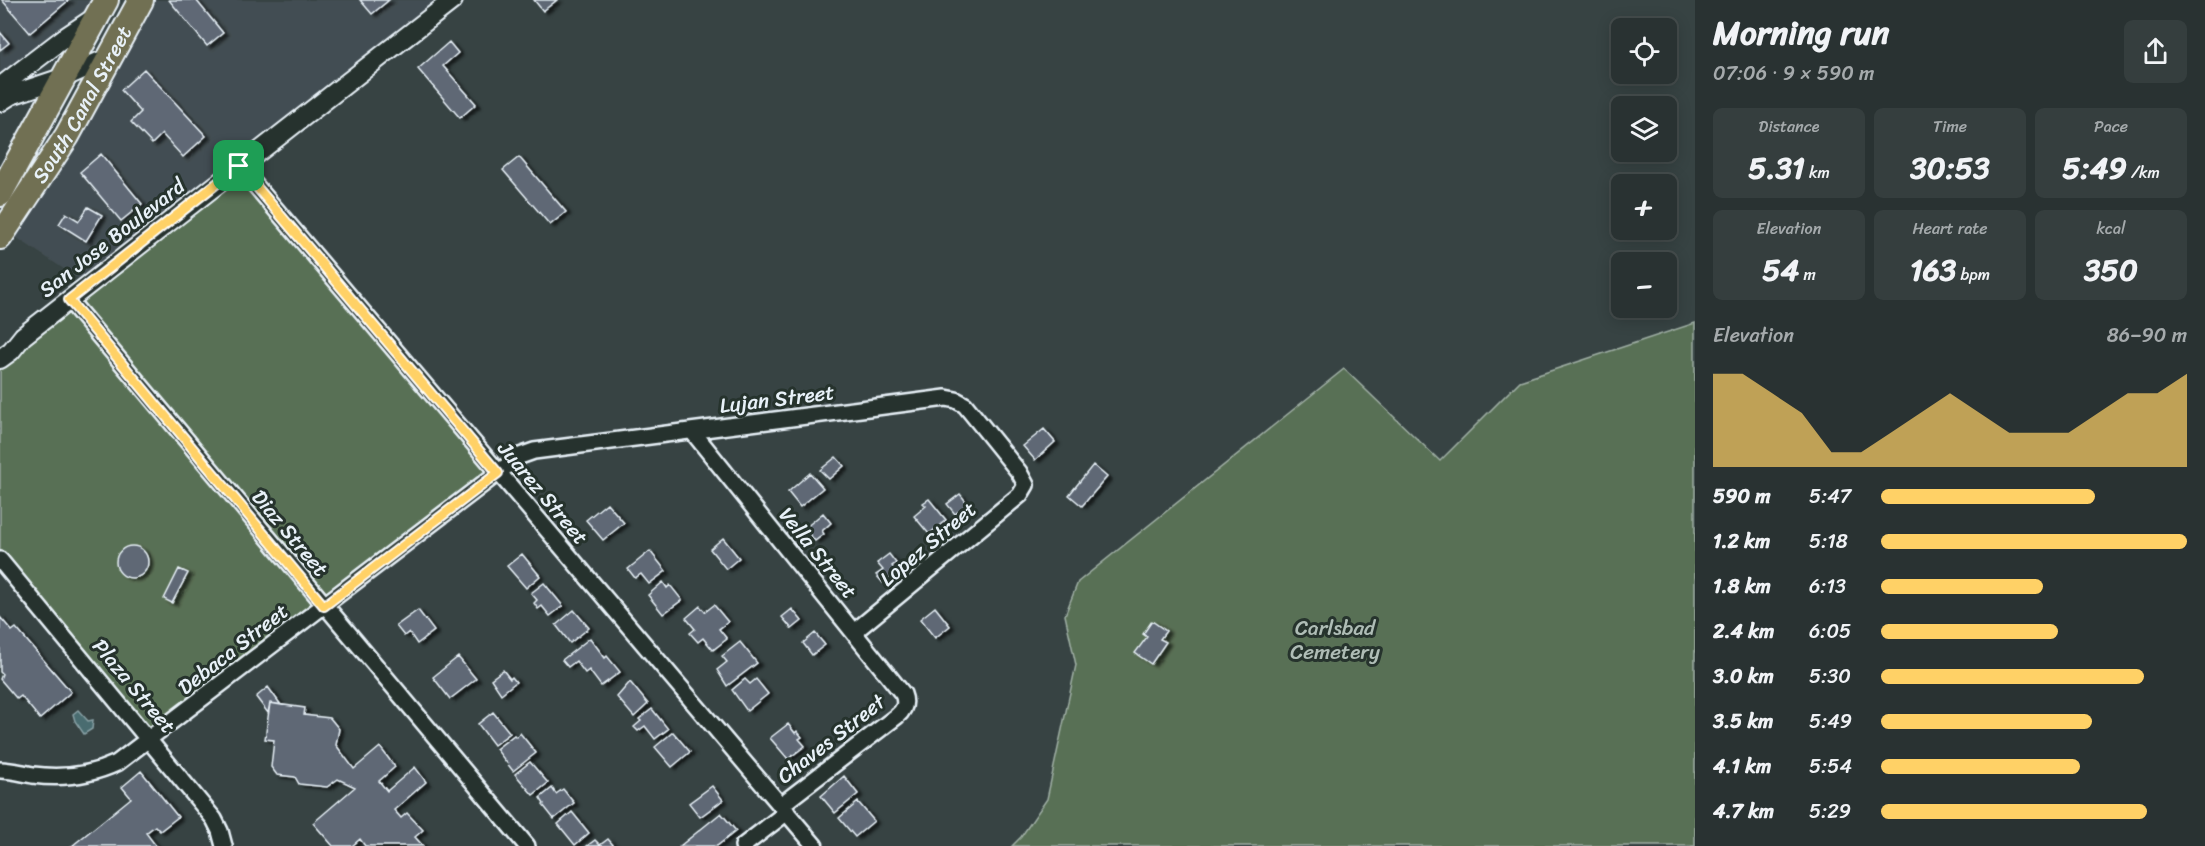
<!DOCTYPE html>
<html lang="en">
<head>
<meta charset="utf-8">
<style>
  body { margin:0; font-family:Sriracha,sans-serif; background:#353e3e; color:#f1f3f6; height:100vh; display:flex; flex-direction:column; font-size:22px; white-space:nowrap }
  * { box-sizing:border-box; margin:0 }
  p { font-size:20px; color:#a5aaac }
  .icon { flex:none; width:33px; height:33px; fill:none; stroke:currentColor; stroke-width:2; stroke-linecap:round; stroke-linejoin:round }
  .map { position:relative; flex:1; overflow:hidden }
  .sheet { display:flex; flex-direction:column; background:#293232; width:510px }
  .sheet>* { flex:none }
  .fabs { position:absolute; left:1611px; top:18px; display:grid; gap:12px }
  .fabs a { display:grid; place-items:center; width:66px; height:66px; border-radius:9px; background:#293232; box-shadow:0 3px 15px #0003,0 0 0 2px #454d4d; font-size:30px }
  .pin { position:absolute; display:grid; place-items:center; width:51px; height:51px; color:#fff; margin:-26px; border-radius:12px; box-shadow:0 3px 9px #0006 }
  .round { display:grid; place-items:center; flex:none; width:63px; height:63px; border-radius:9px; background:#353e3e }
  .headline { display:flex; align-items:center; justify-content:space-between; height:102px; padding:0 18px }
  h1 { font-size:33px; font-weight:700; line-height:45px }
  .figures { display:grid; grid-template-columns:repeat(3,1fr); gap:9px; height:102px; padding:6px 18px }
  .figures div { display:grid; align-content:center; border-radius:9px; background:#353e3e; text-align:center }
  .figures b { font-size:30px; font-weight:700 }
  .figures small { font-size:16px; font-weight:400 }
  .figures p { font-size:16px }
  .chart { height:168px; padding:12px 18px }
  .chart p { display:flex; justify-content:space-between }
  .chart svg { width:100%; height:108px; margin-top:6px; fill:#ffd166; opacity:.7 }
  ul { padding:0 18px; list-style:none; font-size:20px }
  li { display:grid; grid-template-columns:96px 72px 1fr; align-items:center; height:45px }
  li i { height:15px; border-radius:8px; background:#ffd166 }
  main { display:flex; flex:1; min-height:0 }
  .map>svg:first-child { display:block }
  .built { fill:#434e52 }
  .green { fill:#596f54; stroke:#a0b0a6; stroke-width:1.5 }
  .water { fill:#496c6f; stroke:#89a1a6; stroke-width:1.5 }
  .building { fill:#5e6875; stroke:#e8f1f8; stroke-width:1.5; filter:url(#shadow) }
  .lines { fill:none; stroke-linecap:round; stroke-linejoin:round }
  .minor-casing { stroke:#e8f1f8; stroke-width:20 }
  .tertiary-casing { stroke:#e8f1f8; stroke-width:22 }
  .trunk-casing { stroke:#e8f1f8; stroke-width:28 }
  .minor { stroke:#26332d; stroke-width:15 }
  .tertiary { stroke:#26332d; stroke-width:18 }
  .trunk { stroke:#716f52; stroke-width:24 }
  .route-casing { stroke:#fff; stroke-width:12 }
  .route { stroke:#ffd166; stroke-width:8 }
  .labels { text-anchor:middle; stroke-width:6; stroke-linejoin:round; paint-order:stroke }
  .street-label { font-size:21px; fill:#e8f1f8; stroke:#26332d }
  .park-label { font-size:21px; fill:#afbdb6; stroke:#26332d }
</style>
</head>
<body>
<main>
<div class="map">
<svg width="1695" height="846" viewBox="0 0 1695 846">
  <defs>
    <filter id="shadow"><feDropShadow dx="4.5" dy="2.5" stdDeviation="1.5" flood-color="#0009"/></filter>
  </defs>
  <rect width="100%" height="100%" fill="#374343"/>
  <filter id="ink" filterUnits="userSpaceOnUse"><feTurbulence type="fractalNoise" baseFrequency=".0167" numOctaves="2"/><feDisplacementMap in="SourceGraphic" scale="12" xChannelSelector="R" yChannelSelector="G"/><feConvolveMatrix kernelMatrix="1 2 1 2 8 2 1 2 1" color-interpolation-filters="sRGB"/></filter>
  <g filter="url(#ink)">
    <!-- built -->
    <path class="built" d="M 0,0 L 106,0 L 0,87 Z
      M 141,0 L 453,0 L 88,285 L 5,230 Z"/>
    <!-- green -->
    <path class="green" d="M 239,166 L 498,473 L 150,740 L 0,560 L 0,359 Z
      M 1695,323 L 1695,846 L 1012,846 L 1021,837 L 1047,799 L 1076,665 L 1065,615 L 1078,582 L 1344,369 L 1440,461 L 1520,381 Z"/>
    <!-- water -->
    <path class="water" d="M 78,710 L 88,721 L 93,720 L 92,729 L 84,734 L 75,721 L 73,714 Z"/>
    <!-- building -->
    <path class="building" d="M 2,0 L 69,0 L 30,33 Z
      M 169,0 L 196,0 L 223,33 L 207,46 Z
      M 360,0 L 389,0 L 372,14 Z
      M 534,0 L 557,0 L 543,11 Z
      M 0,32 L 9,43 L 0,50 Z
      M 449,42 L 458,53 L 443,66 L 476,104 L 460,118 L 418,69 Z
      M 144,69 L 206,136 L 183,157 L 162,134 L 152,144 L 131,122 L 141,112 L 121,90 Z
      M 101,154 L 142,204 L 121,221 L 80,172 Z
      M 519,157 L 566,212 L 550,225 L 503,170 Z
      M 88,207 L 102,215 L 86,241 L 59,224 L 66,213 L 79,221 Z
      M 1044,429 L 1055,442 L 1035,460 L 1023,446 Z
      M 836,457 L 844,466 L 829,479 L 820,470 Z
      M 1093,465 L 1107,477 L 1082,506 L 1069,495 Z
      M 810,473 L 823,488 L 800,507 L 788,492 Z
      M 960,494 L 968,504 L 955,514 L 947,504 Z
      M 929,499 L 946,520 L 929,534 L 914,516 L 926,506 L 923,503 Z
      M 607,503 L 624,523 L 603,540 L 586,520 Z
      M 823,513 L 831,523 L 822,531 L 824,534 L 815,541 L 805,528 Z
      M 723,538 L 739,558 L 726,569 L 710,549 Z
      M116 562a16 16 0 1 1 32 0a16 16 0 1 1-32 0Z
      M 650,551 L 666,571 L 649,584 L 641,574 L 635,578 L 628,569 Z
      M 522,554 L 540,576 L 526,588 L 507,566 Z
      M 889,554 L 896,563 L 892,566 L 896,572 L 883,583 L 876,575 L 883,570 L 877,563 Z
      M 179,569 L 188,573 L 172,603 L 164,599 Z
      M 663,582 L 667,588 L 670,585 L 682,600 L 663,614 L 648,595 Z
      M 544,583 L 563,606 L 550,616 L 542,606 L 538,609 L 534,603 L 537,600 L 531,593 Z
      M 714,605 L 728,622 L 719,629 L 727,639 L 713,650 L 703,638 L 698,642 L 690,633 L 695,629 L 686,618 L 700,606 L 705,612 Z
      M 935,607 L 950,626 L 935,638 L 920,619 Z
      M 792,609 L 802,621 L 792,629 L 782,617 Z
      M 418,610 L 434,631 L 417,644 L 409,632 L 404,636 L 396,626 Z
      M 574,610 L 589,628 L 570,643 L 556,625 Z
      M 0,617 L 12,631 L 16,628 L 71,692 L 40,719 L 21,696 L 17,699 L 0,679 L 2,674 L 0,672 Z
      M 1152,621 L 1166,631 L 1160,639 L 1166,642 L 1151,664 L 1135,653 L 1147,637 L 1143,634 Z
      M 815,633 L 825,645 L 812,655 L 803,643 Z
      M 590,638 L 605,658 L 607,656 L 620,672 L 601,686 L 589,670 L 585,673 L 576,661 L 568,667 L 562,660 Z
      M 740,642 L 757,663 L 727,686 L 717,670 L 727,662 L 722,656 Z
      M 458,657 L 476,679 L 450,699 L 433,677 Z
      M 503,670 L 510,679 L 512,677 L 516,682 L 501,694 L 491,679 Z
      M 745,679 L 750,684 L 756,679 L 768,694 L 747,711 L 732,690 Z
      M 630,682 L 648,704 L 634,717 L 617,697 Z
      M 268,687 L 281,705 L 270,703 L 268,713 L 256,697 Z
      M 270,703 L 305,708 L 304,715 L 330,718 L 339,729 L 336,745 L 354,769 L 380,747 L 395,767 L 379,781 L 387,791 L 415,767 L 426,782 L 394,810 L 401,818 L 407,813 L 423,830 L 415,837 L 423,846 L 365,846 L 360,839 L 352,846 L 333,846 L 313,823 L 355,787 L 338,779 L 327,787 L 299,784 L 295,777 L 277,775 L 271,767 L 274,740 L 265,739 Z
      M 652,709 L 668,729 L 655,739 L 645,726 L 638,731 L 634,727 L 641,721 L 639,719 Z
      M 493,712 L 510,733 L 494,745 L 478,724 Z
      M 788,724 L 795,733 L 797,731 L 802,737 L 799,739 L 805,746 L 788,759 L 770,738 Z
      M 673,732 L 690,752 L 672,767 L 655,747 Z
      M 520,733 L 536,753 L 513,771 L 496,749 L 514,735 L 516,737 Z
      M 530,762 L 548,783 L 533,795 L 515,774 Z
      M 141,771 L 178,817 L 160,831 L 155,826 L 146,833 L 156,846 L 72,846 L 131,798 L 122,787 Z
      M 844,776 L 858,794 L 835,813 L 821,796 Z
      M 712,786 L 723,800 L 700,817 L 689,803 Z
      M 552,788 L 556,794 L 563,789 L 574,803 L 554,819 L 543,805 L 544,804 L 540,798 Z
      M 858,802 L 874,821 L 855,837 L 839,818 Z
      M 572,812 L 589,833 L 575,845 L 558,824 Z
      M 721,813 L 736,831 L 717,846 L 680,846 Z
      M 608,839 L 614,846 L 587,846 L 595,840 L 600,845 Z"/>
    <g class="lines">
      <!-- minor casing -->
      <g class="minor-casing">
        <path id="minor" d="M 239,166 L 815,846
          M 69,300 L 527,846
          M 692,431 L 903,694 C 907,704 904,710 897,716 L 781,805
          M 0,560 L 214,819 L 220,831 L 224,846
          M 0,770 C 11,770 22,773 33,775 C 62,779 91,775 117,763 L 520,456 L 534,451 L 946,398 L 956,400 L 965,405 L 1019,472 L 1026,485 L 1020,495 L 854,632
          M 743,846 L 787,812"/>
      </g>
      <!-- tertiary casing -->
      <g class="tertiary-casing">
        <path id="tertiary" d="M 0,87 L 64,38 L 97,16
          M 0,102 L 11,95 L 65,77 L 112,56
          M 0,359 L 11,351 L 23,336 L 453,0"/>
      </g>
      <!-- trunk casing -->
      <g class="trunk-casing">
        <g id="trunk">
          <path d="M 0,194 L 106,0"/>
          <path id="s1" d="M 0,237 L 67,136 L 141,0"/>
        </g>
      </g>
      <!-- minor -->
      <use href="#minor" class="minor"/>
      <!-- tertiary -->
      <use href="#tertiary" class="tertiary"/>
      <!-- trunk -->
      <use href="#trunk" class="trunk"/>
    </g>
  </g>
  <g class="lines" filter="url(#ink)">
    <!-- route casing -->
    <g class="route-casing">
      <path id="route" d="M 239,166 L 498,473 L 324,606 L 69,300 Z"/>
    </g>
    <!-- route -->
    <use href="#route" class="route"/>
  </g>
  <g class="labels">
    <!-- street labels -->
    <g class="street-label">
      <text dy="7" stroke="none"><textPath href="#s1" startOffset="156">South Canal Street</textPath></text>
      <text transform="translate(112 238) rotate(-38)" y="7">San Jose Boulevard</text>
      <text transform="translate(777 399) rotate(-7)" y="7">Lujan Street</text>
      <text transform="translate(543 493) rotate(50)" y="7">Juarez Street</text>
      <text transform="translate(290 533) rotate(50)" y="7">Diaz Street</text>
      <text transform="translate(928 544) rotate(-40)" y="7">Lopez Street</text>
      <text transform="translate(818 553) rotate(51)" y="7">Vella Street</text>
      <text transform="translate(233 649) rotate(-38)" y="7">Debaca Street</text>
      <text transform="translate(134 686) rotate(50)" y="7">Plaza Street</text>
      <text transform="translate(831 739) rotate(-38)" y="7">Chaves Street</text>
    </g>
    <!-- park labels -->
    <g class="park-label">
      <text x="1335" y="635">Carlsbad<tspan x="1335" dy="24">Cemetery</tspan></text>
    </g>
  </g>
</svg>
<div class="fabs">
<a><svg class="icon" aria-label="locate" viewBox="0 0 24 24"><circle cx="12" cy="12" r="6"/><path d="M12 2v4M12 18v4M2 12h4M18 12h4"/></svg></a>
<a><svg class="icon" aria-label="layers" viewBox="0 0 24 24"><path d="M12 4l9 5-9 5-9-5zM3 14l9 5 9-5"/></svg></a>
<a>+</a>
<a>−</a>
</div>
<div class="pin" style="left:239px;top:166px;background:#1e9e55"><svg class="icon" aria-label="arrive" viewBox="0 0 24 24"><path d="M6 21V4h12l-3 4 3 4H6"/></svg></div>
</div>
<section class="sheet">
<div class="headline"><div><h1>Morning run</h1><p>07:06 · 9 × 590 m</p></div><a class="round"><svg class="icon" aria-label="share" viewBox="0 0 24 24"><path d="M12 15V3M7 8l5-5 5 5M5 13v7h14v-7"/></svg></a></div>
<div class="figures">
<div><p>Distance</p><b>5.31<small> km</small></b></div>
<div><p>Time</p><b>30:53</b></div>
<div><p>Pace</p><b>5:49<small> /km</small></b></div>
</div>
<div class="figures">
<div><p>Elevation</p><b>54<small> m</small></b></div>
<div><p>Heart rate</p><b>163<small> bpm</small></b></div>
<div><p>kcal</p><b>350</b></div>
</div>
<div class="chart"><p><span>Elevation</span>86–90 m</p>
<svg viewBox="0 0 160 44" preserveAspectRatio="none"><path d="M0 44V6L10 6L20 14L30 22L40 38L50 38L60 30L70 22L80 14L90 22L100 30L110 30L120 30L130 22L140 14L150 14L160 6V44z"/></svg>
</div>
<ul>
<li><b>590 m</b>5:47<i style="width:70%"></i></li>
<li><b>1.2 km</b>5:18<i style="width:100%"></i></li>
<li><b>1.8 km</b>6:13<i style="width:53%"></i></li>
<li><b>2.4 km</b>6:05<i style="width:58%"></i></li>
<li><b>3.0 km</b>5:30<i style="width:86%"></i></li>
<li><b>3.5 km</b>5:49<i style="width:69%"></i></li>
<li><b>4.1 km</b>5:54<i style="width:65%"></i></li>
<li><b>4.7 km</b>5:29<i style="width:87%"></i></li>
</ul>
</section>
</main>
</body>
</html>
